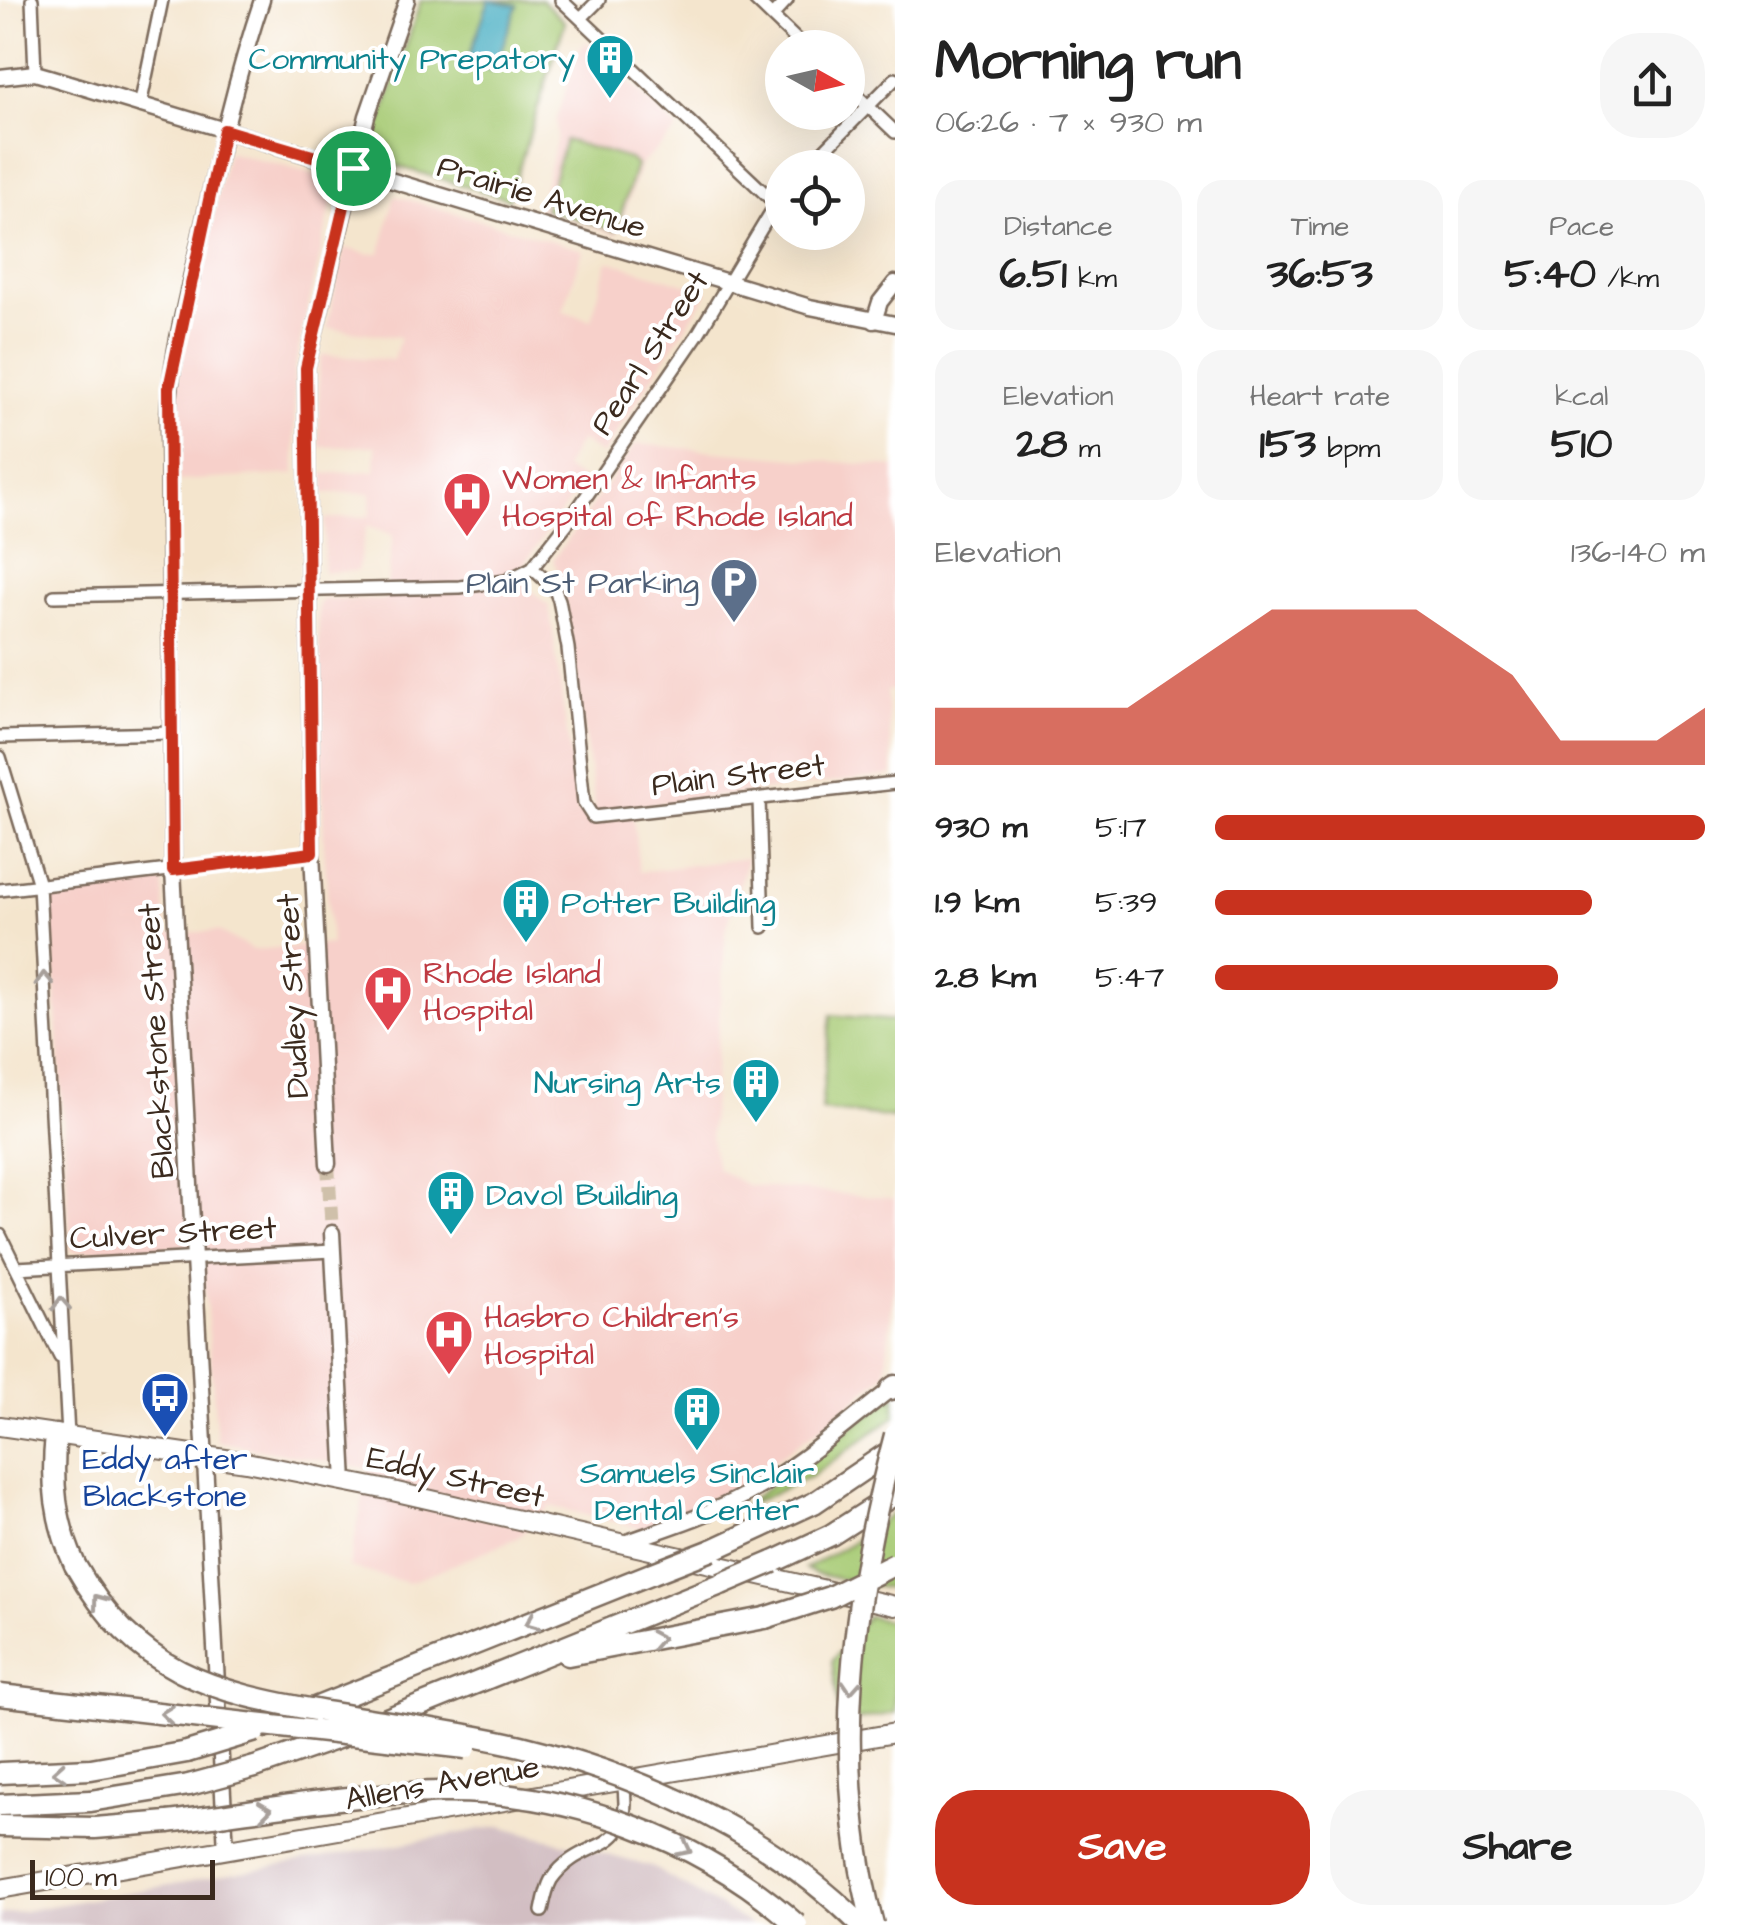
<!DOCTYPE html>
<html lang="en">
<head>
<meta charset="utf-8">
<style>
  body { margin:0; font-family:"Architects Daughter",sans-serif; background:#f6f6f6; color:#222; height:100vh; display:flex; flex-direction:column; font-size:38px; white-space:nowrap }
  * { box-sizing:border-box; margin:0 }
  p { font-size:32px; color:#767676 }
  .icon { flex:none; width:55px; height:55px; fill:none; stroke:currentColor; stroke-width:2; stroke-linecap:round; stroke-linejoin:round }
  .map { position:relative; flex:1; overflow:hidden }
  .details { display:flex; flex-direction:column; background:#fff; width:850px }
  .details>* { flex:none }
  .needle { width:65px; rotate:98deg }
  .fabs { position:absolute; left:765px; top:30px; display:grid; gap:20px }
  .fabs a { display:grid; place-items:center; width:100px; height:100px; border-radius:50%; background:#fff; box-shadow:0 10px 40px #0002; font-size:50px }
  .scale { position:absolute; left:30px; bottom:25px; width:185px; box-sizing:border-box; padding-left:10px; border:5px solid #3b2a1e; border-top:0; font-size:28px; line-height:35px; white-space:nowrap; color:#3b2a1e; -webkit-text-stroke:8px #fff; paint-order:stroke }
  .pin { position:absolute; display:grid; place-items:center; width:85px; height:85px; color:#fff; margin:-42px; border:5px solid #fff; border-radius:50%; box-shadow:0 2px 10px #0007 }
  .round { display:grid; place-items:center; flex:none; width:105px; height:105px; border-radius:40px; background:#f6f6f6 }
  .overview { display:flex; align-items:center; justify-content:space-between; height:170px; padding:0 40px }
  h1 { font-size:55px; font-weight:800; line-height:75px }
  .stats { display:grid; grid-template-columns:repeat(3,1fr); gap:15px; height:170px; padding:10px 40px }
  .stats div { display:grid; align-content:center; border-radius:25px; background:#f6f6f6; text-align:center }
  .stats b { font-size:42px; font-weight:800 }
  .stats small { font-size:28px; font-weight:400 }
  .stats p { font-size:28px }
  .chart { height:280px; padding:20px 40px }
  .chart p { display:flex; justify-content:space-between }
  .chart svg { width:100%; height:180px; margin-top:10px; fill:#c8321e; opacity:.7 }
  .primary-button { display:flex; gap:20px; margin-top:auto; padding:20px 40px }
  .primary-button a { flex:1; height:115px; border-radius:40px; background:#c8321e; color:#fff; font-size:40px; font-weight:800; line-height:115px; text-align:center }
  .primary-button a+a { background:#f6f6f6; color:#222 }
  ul { padding:0 40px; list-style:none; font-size:32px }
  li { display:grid; grid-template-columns:160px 120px 1fr; align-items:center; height:75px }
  li i { height:25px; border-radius:12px; background:#c8321e }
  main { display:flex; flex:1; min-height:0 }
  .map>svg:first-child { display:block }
  .built { fill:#f7d0ca }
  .industrial { fill:#d2bec2 }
  .green { fill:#a7cb75; stroke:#717a4a; stroke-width:2.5 }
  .water { fill:#42acc1; stroke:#3e6b70; stroke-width:2.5 }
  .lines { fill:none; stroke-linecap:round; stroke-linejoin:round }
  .tertiary-tunnel { stroke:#cfc0aa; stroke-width:14; stroke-dasharray:14 7; stroke-linecap:butt }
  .minor-casing { stroke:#7c6b5b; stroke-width:16 }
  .tertiary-casing { stroke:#7c6b5b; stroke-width:19 }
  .primary-casing { stroke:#7c6b5b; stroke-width:22 }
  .motorway-casing { stroke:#7c6b5b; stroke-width:25 }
  .minor { stroke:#fff; stroke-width:11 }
  .tertiary { stroke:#fff; stroke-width:14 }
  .primary { stroke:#fff; stroke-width:18 }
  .motorway { stroke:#fff; stroke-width:20 }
  .motorway-bridge-casing { stroke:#7c6b5b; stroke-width:25; stroke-linecap:butt }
  .motorway-bridge { stroke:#fff; stroke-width:20 }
  .oneway { stroke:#a79f9a }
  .route-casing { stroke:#fff; stroke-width:20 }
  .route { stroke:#c8321e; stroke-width:12 }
  .labels { text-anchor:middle; stroke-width:8; stroke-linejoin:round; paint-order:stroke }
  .culture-label { font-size:32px; fill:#0d838f; stroke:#fff; text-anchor:end }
  .street-label { font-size:32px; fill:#3b2a1e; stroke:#fff }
  .health-label { font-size:32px; fill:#be3a42; stroke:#fff; text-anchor:start }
  .service-label { font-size:32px; fill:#4e5e75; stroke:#fff; text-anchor:end }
  .transit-label { font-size:32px; fill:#164399; stroke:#fff }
</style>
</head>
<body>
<main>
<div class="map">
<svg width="895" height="1925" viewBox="0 0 895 1925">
  <rect width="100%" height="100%" fill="#fff"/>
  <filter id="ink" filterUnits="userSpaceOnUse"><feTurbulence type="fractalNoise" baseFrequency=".01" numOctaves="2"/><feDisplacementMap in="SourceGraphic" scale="20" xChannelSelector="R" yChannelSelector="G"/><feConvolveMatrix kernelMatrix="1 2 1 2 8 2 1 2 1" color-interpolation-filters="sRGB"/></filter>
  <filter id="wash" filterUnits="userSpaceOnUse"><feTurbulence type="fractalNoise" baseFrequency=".0048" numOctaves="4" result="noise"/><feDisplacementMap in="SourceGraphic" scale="40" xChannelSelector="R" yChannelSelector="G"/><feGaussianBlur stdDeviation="2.25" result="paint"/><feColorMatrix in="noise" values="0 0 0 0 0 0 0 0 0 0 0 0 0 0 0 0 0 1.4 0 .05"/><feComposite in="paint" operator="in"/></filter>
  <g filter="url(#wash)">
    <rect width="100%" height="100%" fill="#f4e5cd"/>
    <!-- built -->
    <path class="built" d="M 587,42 L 678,130 L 640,165 L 617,235 L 538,210 L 557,137 L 556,119 L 580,48 Z
      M 227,152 L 337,180 L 294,369 L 295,474 L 178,481 L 175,389 Z
      M 395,196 L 583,250 L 563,311 L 591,320 L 608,261 L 709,291 L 602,455 L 580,440 L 564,468 L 584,481 L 524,564 L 528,588 L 549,606 L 578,813 L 595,807 L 563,582 L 553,560 L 636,444 L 895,467 L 895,689 L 886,691 L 893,775 L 632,807 L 639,872 L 747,858 L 726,930 L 710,1135 L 717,1168 L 746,1185 L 895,1199 L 895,1272 L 885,1374 L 826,1424 L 740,1485 L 645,1529 L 550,1506 L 517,1538 L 408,1583 L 349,1567 L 369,1469 L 217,1441 L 202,1246 L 71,1252 L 50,895 L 163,881 L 166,934 L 218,931 L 253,950 L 331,944 L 324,846 L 318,607 L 322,600 L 385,600 L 393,535 L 367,525 L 357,571 L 323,572 L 325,519 L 370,516 L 371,493 L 319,493 L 319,474 L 375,471 L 376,446 L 319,447 L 319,367 L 322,355 L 393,360 L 400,337 L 327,328 L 344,248 L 369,254 L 380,253 Z"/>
    <!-- industrial -->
    <path class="industrial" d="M 501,1826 L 652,1867 L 751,1925 L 0,1925 L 0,1915 Z"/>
    <!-- green -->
    <path class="green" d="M 421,0 L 542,0 L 565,22 L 509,199 L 380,161 L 381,150 L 373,146 Z
      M 565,140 L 630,159 L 636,165 L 616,231 L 544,209 Z
      M 831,1015 L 895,1021 L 895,1118 L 821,1110 Z
      M 895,1395 L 895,1416 L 812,1476 L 737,1510 Z
      M 895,1512 L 895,1590 L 816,1574 L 805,1569 L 851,1543 Z
      M 868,1616 L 895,1622 L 895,1713 L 840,1723 L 832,1661 Z"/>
    <!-- water -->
    <path class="water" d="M 489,0 L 517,5 L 494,71 L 467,62 Z"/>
  </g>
  <g filter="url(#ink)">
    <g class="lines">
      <!-- tertiary-tunnel -->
      <path class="tertiary-tunnel" d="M 328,1164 L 332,1233"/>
      <!-- minor casing -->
      <g class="minor-casing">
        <path id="minor" d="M 32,0 L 35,73
          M 561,0 L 776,204
          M 755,0 L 805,48
          M 772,16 L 787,0
          M 581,18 L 599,0
          M 848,87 L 895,132
          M 140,106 L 162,0
          M 807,168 L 895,79
          M 532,568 L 554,588 L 559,600 L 568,648 L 584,803 L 593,817 L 895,783
          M 54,596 L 460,587 L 506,581 L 532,568 L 572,517 L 698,334 L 782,194
          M 0,737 L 172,733
          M 0,757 L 39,885 L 68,1436
          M 759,800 L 763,927
          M 0,890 L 312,853
          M 0,1235 L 60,1357
          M 16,1268 L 333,1251
          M 542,1911 C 544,1901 546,1889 551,1880 C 584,1832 636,1861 623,1781"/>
      </g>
      <!-- tertiary casing -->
      <g class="tertiary-casing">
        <path id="tertiary" d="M 0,77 L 35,73 L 49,77 L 810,307 L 895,324
          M 874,321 L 880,302 L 895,283
          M 328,1164 L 312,853 L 306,368 L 367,116 L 407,0
          M 332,1233 L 345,1482
          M 622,1544 C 663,1529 707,1516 745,1495 C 798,1467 844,1425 891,1389
          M 226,1850 L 173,870 L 168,418 C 170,362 185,307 197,252 C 216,167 234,83 262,0"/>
      </g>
      <!-- primary casing -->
      <g class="primary-casing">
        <path id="primary" d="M 0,1426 L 246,1462 L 388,1490 L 895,1606
          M 0,1889 L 895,1733"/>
      </g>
      <!-- motorway casing -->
      <g class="motorway-casing">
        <path id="motorway" d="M 891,1389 L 895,1386
          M 56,1435 C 51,1481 55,1522 75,1565
          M 712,1550 L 814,1503 L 895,1448
          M 773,1562 L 831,1535 L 895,1494
          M 568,1655 L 765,1618
          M 379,1722 L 721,1584
          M 267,1727 L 653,1573
          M 255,1767 L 352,1733
          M 0,1773 L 91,1769 L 187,1752
          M 0,1805 L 90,1801 L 189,1785
          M 0,1826 L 95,1828 L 168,1822"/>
      </g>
      <!-- minor -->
      <use href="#minor" class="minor"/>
      <!-- tertiary -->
      <use href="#tertiary" class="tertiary"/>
      <!-- primary -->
      <use href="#primary" class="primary"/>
      <!-- motorway -->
      <use href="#motorway" class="motorway"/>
      <!-- motorway-bridge casing -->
      <g class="motorway-bridge-casing">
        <path id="motorway-bridge" d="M 75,1565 C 136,1673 211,1692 326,1712 C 391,1723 457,1731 521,1746 C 649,1778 767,1832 861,1925
          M 653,1573 L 712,1550
          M 721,1584 L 773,1562
          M 765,1618 L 830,1597 L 895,1564
          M 0,1695 L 466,1748
          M 187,1752 L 256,1731
          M 189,1785 L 255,1767
          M 168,1822 C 258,1811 350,1793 441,1792 C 570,1790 701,1839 797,1925
          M 873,1925 C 830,1762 852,1596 895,1435"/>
      </g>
      <!-- motorway-bridge -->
      <use href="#motorway-bridge" class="motorway-bridge"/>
    </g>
    <!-- one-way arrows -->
    <defs><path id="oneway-chevron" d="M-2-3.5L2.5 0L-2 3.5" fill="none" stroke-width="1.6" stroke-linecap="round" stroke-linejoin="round" transform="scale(2.5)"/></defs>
    <g class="oneway">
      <use href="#oneway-chevron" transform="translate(44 979) rotate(-93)"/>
      <use href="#oneway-chevron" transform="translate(61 1304) rotate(-93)"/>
      <use href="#oneway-chevron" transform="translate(99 1601) rotate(-127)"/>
      <use href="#oneway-chevron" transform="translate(532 1622) rotate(158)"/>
      <use href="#oneway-chevron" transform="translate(657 1639) rotate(-10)"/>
      <use href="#oneway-chevron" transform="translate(851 1687) rotate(94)"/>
      <use href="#oneway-chevron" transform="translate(167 1714) rotate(-174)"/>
      <use href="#oneway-chevron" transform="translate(59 1772) rotate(176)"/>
      <use href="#oneway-chevron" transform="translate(265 1810) rotate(-7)"/>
      <use href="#oneway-chevron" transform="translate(685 1849) rotate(27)"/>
    </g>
  </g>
  <g class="lines" filter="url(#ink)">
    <!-- route casing -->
    <g class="route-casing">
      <path id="route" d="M 224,130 L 353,168 L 306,368 L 312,853 L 173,870 L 169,388 Z"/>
    </g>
    <!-- route -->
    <use href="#route" class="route"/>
  </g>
  <!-- icons -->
  <defs>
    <g id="building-pin" transform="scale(2.5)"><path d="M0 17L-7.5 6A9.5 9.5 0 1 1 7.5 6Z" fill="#0f9aa8" stroke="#fff"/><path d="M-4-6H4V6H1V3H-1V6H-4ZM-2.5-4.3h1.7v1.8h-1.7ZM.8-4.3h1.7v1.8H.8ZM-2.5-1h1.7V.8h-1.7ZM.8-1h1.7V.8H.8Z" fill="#fff"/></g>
    <g id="hospital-pin" transform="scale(2.5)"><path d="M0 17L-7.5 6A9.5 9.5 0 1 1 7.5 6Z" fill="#e0444e" stroke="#fff"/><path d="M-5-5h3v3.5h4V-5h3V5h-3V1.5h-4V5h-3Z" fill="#fff"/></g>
    <g id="parking-pin" transform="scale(2.5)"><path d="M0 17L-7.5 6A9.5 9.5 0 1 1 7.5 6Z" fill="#5c6f8a" stroke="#fff"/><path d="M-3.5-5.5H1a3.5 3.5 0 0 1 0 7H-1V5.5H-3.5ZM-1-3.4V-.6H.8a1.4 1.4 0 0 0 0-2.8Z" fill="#fff"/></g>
    <g id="bus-pin" transform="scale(2.5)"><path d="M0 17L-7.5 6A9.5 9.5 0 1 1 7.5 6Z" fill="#1a4fb4" stroke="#fff"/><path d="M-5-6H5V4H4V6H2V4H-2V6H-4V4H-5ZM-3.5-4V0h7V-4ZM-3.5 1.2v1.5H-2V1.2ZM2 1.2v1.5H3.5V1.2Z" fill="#fff"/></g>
  </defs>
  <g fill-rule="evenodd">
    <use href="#building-pin" x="610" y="58"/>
    <use href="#hospital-pin" x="467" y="496"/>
    <use href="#parking-pin" x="734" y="582"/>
    <use href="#building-pin" x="526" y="902"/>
    <use href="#hospital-pin" x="388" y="990"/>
    <use href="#building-pin" x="756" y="1082"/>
    <use href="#building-pin" x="451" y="1194"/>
    <use href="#hospital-pin" x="449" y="1334"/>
    <use href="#bus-pin" x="165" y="1396"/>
    <use href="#building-pin" x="697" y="1410"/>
  </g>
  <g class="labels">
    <!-- culture labels -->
    <g class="culture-label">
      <text x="575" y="69">Community Prepatory</text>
      <text x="561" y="913" text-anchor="start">Potter Building</text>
      <text x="721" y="1093">Nursing Arts</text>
      <text x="486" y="1205" text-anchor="start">Davol Building</text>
      <text x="697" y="1483" text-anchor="middle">Samuels Sinclair<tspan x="697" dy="37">Dental Center</tspan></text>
    </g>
    <!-- street labels -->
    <g class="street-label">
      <text transform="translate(542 196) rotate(17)" y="11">Prairie Avenue</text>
      <text transform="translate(649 352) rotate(-57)" y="11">Pearl Street</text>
      <text transform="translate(738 774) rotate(-7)" y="11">Plain Street</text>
      <text transform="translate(292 996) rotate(-93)" y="11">Dudley Street</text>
      <text transform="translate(155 1041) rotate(-93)" y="11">Blackstone Street</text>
      <text transform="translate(173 1232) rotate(-3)" y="11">Culver Street</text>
      <text transform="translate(456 1476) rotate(13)" y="11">Eddy Street</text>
      <text transform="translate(442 1782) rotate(-10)" y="11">Allens Avenue</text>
    </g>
    <!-- health labels -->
    <g class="health-label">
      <text x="502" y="489">Women &amp; Infants<tspan x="502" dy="37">Hospital of Rhode Island</tspan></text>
      <text x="423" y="983">Rhode Island<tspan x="423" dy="37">Hospital</tspan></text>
      <text x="484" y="1327">Hasbro Children's<tspan x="484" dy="37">Hospital</tspan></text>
    </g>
    <!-- service labels -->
    <g class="service-label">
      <text x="699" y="593">Plain St Parking</text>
    </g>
    <!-- transit labels -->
    <g class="transit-label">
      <text x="165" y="1469">Eddy after<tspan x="165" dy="37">Blackstone</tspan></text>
    </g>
  </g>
</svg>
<div class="fabs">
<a><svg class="needle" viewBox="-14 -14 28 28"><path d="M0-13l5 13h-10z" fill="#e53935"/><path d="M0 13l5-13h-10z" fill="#767676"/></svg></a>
<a><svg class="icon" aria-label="locate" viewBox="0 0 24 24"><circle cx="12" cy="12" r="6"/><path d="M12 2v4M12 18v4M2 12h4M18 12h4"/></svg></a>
</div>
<div class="scale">100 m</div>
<div class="pin" style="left:353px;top:168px;background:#1e9e55"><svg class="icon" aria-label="arrive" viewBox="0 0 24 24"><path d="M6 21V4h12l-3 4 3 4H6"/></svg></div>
</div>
<section class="details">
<div class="overview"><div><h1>Morning run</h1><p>06:26 · 7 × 930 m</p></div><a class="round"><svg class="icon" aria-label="share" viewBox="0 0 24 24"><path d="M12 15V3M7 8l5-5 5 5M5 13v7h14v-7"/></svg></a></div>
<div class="stats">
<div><p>Distance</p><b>6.51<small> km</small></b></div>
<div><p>Time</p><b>36:53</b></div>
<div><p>Pace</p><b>5:40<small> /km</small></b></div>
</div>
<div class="stats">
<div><p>Elevation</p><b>28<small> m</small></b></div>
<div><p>Heart rate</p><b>153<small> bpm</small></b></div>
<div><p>kcal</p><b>510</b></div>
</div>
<div class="chart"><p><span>Elevation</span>136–140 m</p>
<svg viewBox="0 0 160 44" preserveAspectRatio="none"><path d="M0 44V30L10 30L20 30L30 30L40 30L50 22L60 14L70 6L80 6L90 6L100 6L110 14L120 22L130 38L140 38L150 38L160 30V44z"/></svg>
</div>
<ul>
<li><b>930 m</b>5:17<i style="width:100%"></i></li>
<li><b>1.9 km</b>5:39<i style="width:77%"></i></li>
<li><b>2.8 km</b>5:47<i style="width:70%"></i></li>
</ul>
<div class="primary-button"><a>Save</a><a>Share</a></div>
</section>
</main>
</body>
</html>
